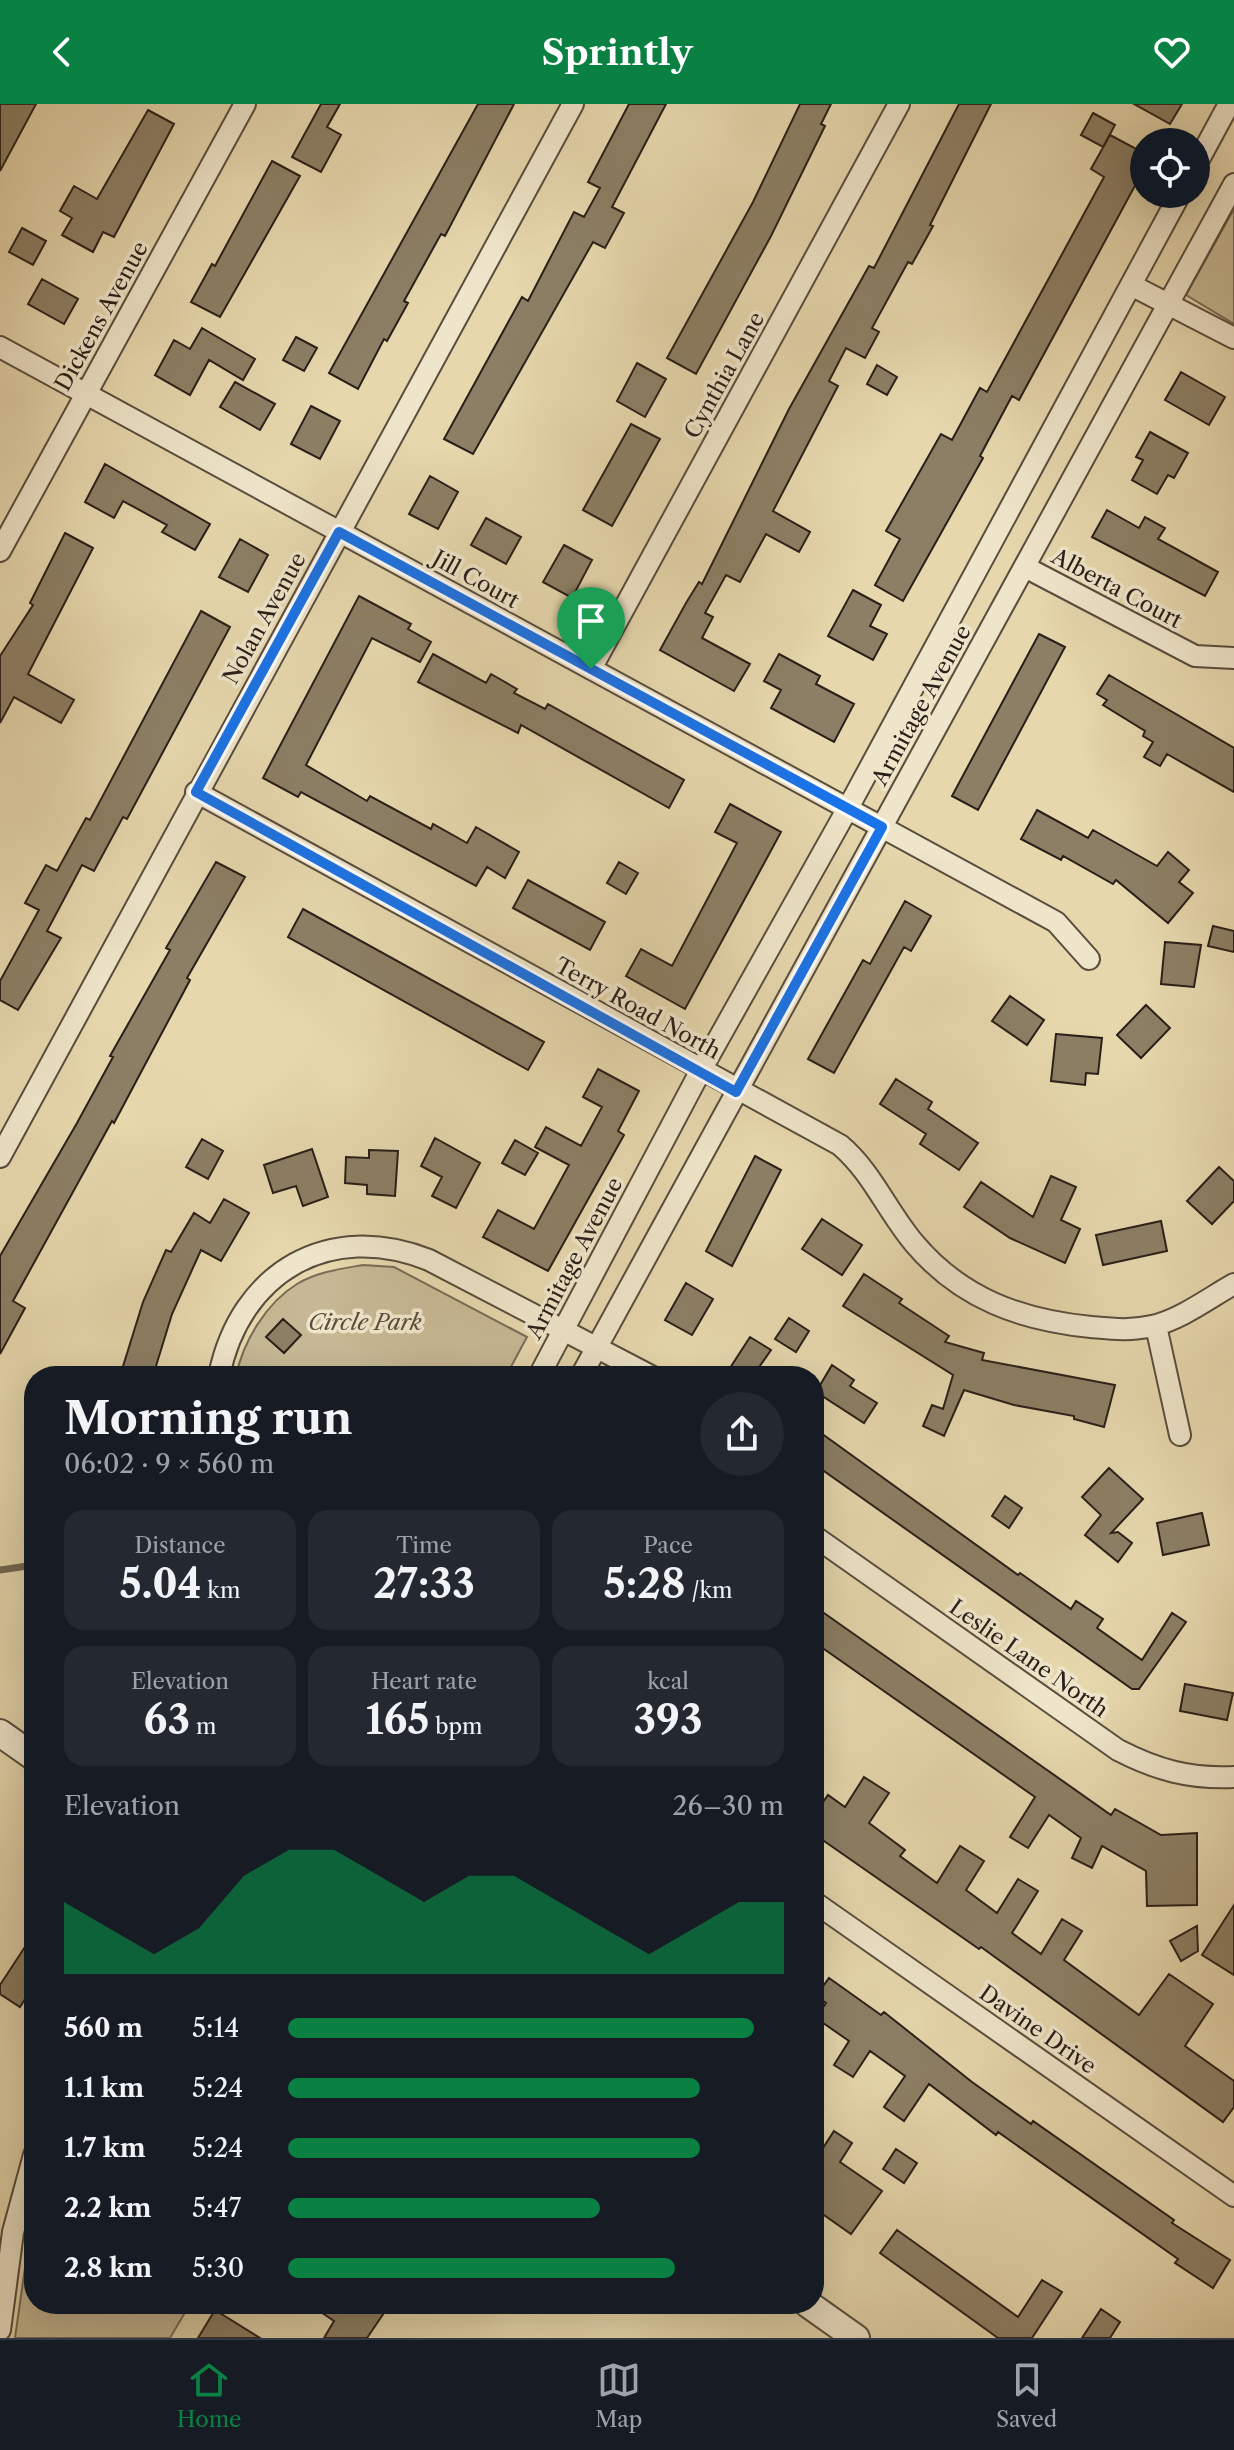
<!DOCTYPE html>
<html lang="en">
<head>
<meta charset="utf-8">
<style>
  body { margin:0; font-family:"Libre Caslon Text",serif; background:#242831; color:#f1f3f6; height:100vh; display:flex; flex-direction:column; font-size:30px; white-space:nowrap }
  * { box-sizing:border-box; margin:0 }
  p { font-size:26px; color:#9ea1a6 }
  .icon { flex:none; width:44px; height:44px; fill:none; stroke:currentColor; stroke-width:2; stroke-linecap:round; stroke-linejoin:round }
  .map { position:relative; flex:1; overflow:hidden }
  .sheet { position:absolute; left:24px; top:1262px; width:800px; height:948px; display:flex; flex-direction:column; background:#171b24; border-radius:32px; box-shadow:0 8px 32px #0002 }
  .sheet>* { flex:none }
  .tools { position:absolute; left:1130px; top:24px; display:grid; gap:16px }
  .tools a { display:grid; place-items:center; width:80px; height:80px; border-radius:50%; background:#171b24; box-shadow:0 8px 32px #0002; font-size:40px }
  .pin { position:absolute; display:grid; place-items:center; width:68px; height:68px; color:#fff; margin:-82px -34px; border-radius:50% 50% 50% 0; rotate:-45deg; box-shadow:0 0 8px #0007 }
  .pin .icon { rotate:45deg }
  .round { display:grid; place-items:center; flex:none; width:84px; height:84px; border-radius:42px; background:#242831 }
  .headline { display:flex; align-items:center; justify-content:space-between; height:136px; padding:0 40px }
  h1 { font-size:44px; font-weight:800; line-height:60px }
  .figures { display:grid; grid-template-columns:repeat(3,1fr); gap:12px; height:136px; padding:8px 40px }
  .figures div { display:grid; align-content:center; border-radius:20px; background:#242831; text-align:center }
  .figures b { font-size:40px; font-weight:800 }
  .figures small { font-size:22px; font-weight:400 }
  .figures p { font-size:22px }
  .chart { height:224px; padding:16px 40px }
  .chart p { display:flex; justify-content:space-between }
  .chart svg { width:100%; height:144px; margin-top:8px; fill:#0b8043; opacity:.7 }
  ul { padding:0 40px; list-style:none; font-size:26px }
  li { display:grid; grid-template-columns:128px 96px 1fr; align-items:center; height:60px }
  li i { height:20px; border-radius:10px; background:#0b8043 }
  header { display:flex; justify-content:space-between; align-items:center; height:104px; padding:0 40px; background:#0b8043; color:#fff; font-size:36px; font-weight:800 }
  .tab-bar { display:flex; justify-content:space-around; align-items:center; height:112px; border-top:2px solid #363941; background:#171b24; font-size:22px; color:#9ea1a6 }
  .tab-bar a { display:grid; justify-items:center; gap:4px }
  .tab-bar .selected { color:#0b8043 }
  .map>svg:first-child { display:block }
  .green { fill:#c6b894; stroke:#786c56; stroke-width:2 }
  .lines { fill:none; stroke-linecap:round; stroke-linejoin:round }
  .stream { stroke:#746853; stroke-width:7 }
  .building { fill:#8c7f65; stroke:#2a1f18; stroke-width:2 }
  .minor-casing { stroke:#594d3d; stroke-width:24 }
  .tertiary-casing { stroke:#594d3d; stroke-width:30 }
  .minor { stroke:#efe5ca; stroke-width:20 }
  .tertiary { stroke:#efe5ca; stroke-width:26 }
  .route-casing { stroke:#fff; stroke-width:16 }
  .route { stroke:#1a73e8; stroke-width:10 }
  .labels { text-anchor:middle; stroke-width:7; stroke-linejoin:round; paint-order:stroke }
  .street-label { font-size:22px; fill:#2a1f18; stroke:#efe5ca }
  .park-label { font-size:22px; font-style:italic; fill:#594d3d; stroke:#efe5ca }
</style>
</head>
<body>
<header><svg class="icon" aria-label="back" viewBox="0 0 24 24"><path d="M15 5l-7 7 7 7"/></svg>Sprintly<svg class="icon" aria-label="heart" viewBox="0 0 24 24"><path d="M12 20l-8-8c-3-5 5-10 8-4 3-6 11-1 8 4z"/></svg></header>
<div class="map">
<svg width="1234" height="2234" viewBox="0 0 1234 2234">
  <rect width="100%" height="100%" fill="#e6d7ad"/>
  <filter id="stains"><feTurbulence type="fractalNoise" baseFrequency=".0025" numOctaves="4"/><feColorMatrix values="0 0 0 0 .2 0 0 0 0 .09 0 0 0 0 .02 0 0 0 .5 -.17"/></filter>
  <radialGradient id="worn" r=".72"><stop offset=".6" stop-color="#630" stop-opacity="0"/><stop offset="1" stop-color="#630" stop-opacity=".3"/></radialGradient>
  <!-- green -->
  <path class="green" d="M 1234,105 L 1234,220 L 1186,191 Z
    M 363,1161 L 394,1163 L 527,1233 L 506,1272 L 236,1272 C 243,1238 266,1199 297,1180 C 317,1168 340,1165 363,1161 Z
    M 34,2100 L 34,2200 L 190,2200 L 170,2234 L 15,2234 Z"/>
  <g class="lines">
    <!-- stream -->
    <path class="stream" d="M 0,1466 L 34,1461"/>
  </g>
  <!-- building -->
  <path class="building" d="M 0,0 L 36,0 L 0,67 Z
    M 321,0 L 340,0 L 327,23 L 341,31 L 321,68 L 292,53 Z
    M 478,0 L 514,0 L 445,132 L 441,130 L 404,197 L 408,199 L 387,237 L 384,235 L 358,285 L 329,269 Z
    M 629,0 L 666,0 L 612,103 L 624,109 L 605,144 L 593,138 L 473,350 L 444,335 L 522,193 L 528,197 L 574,108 L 584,113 L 600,84 L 588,78 Z
    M 800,0 L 831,0 L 821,20 L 825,22 L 771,132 L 696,270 L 667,254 L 753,98 Z
    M 959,0 L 991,0 L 930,121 L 933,122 L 912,160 L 908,158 L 872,224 L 879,228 L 865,254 L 846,244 L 829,277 L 838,282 L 773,407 L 810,428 L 799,448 L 766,430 L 740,478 L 726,471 L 705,509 L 713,513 L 702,534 L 750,560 L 734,587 L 660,546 L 686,499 L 699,478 L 702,480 L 789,305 L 869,162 L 874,164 Z
    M 1134,0 L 1182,0 L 1170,20 Z
    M 148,6 L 174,20 L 114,133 L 103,128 L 93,148 L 62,131 L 72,114 L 60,107 L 74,82 L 97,95 Z
    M 1093,9 L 1115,21 L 1103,43 L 1081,31 Z
    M 1110,31 L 1144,49 L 1144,65 L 1019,296 L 1012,292 L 980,352 L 983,354 L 903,497 L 875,481 L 900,435 L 886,427 L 941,330 L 952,336 L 980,284 L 987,288 L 1104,73 L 1091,65 Z
    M 272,57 L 300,72 L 220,213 L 191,198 L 212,160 L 215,162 Z
    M 22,124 L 46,137 L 33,161 L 9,148 Z
    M 42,175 L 78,195 L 64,220 L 28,200 Z
    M 202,224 L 255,255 L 243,276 L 209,256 L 190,291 L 155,271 L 174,236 L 190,245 Z
    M 296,233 L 317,244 L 304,267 L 283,256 Z
    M 637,259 L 666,275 L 645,313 L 617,297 Z
    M 877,261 L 897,273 L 887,291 L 867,280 Z
    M 1181,268 L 1225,293 L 1209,321 L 1165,296 Z
    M 235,278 L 275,300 L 260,326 L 220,303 Z
    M 311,302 L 340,317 L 320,355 L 291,340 Z
    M 631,320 L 660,335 L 612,422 L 583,406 Z
    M 1150,328 L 1188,349 L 1174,374 L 1168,371 L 1157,390 L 1132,376 L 1143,356 L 1136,353 Z
    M 105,360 L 210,420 L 195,446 L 162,428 L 167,421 L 123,397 L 114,414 L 85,398 Z
    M 430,372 L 458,388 L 438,425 L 409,410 Z
    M 1107,406 L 1139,424 L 1145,413 L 1165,424 L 1158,435 L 1218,468 L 1205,492 L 1092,433 Z
    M 486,414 L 521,433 L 506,460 L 471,441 Z
    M 65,429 L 93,444 L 28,570 L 74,596 L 61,619 L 14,593 L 0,619 L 0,552 L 33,501 L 30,499 Z
    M 240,435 L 268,451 L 248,488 L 219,473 Z
    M 564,441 L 592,456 L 572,494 L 543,478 Z
    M 853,486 L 881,501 L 870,522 L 887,530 L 873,556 L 828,532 Z
    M 359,492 L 411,520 L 408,525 L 431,538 L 420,558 L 372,534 L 306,661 L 367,697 L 370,692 L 431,725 L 433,720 L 467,739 L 476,723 L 519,748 L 505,774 L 487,763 L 476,782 L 301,688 L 298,693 L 263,674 Z
    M 201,507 L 230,523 L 127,715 L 123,713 L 94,767 L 82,761 L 47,827 L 61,834 L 18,906 L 0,896 L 0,877 L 39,806 L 25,799 L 46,761 L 57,767 L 86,714 L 90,716 Z
    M 1039,530 L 1065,543 L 978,706 L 952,692 Z
    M 433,550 L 486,579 L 491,570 L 517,585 L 514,589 L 545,605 L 548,600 L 684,676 L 669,704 L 521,621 L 518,629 L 418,578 Z
    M 779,550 L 820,572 L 816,580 L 854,600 L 834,638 L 771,604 L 781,586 L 764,577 Z
    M 1109,571 L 1234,644 L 1234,688 L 1167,650 L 1160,662 L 1144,653 L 1153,638 L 1143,632 L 1145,627 L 1103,601 L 1107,596 L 1097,590 Z
    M 730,700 L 781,728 L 685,905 L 626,872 L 641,845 L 672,862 L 737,739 L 715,728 Z
    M 1037,706 L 1088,734 L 1093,726 L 1157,762 L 1168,748 L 1189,766 L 1179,778 L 1193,789 L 1168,819 L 1116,776 L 1113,780 L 1063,752 L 1061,756 L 1021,735 Z
    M 216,758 L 245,773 L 187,874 L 190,876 L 114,1019 L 112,1017 L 13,1197 L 25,1204 L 0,1250 L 0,1152 L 77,1019 L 113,953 L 110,952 L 170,846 L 166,844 Z
    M 619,758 L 638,769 L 626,790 L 607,779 Z
    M 528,776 L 605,818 L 590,846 L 513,804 Z
    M 905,797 L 931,812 L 911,847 L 904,843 L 834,969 L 808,955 L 863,856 L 870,860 Z
    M 303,805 L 544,938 L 528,966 L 288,833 Z
    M 1213,822 L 1234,827 L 1234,848 L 1208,842 Z
    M 1165,838 L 1201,841 L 1194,883 L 1161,880 Z
    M 1010,892 L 1044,916 L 1027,941 L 992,917 Z
    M 1146,901 L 1170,924 L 1141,954 L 1117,931 Z
    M 1056,930 L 1102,934 L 1098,970 L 1086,969 L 1085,981 L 1051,977 Z
    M 598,965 L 639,987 L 618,1027 L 624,1031 L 548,1167 L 483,1133 L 498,1106 L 534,1125 L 569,1061 L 535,1043 L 546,1023 L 581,1042 L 602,1003 L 583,993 Z
    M 896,975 L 932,998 L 928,1005 L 978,1039 L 959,1066 L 920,1040 L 926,1030 L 880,1000 Z
    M 435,1034 L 480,1059 L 456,1104 L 432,1092 L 442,1073 L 421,1062 Z
    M 202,1035 L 223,1047 L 208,1075 L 186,1063 Z
    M 515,1036 L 538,1049 L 525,1071 L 502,1059 Z
    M 312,1045 L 328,1093 L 303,1102 L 296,1082 L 273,1089 L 264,1061 Z
    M 369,1046 L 398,1047 L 395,1092 L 367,1090 L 367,1081 L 345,1079 L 346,1053 L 369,1054 Z
    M 755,1052 L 781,1066 L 732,1162 L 706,1147 Z
    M 1219,1063 L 1234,1077 L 1234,1097 L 1212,1120 L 1187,1097 Z
    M 1051,1072 L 1076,1083 L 1061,1116 L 1080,1125 L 1065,1159 L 1010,1134 L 964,1103 L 981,1078 L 1033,1113 Z
    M 224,1095 L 249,1109 L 221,1157 L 201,1146 L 172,1210 L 156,1262 L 157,1272 L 120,1272 L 143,1198 L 166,1146 L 171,1148 L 194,1109 L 210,1119 Z
    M 822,1115 L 862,1141 L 842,1171 L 802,1145 Z
    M 1161,1117 L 1167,1147 L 1103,1161 L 1096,1131 Z
    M 864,1170 L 902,1195 L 899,1199 L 949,1232 L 945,1238 L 984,1249 L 982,1256 L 1115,1281 L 1104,1323 L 1074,1315 L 1074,1312 L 1014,1301 L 964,1286 L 944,1332 L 923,1322 L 932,1301 L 943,1305 L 953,1271 L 843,1202 Z
    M 686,1179 L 713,1195 L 692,1231 L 665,1216 Z
    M 789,1214 L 809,1227 L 796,1248 L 775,1235 Z
    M 283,1215 L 301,1231 L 284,1249 L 266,1233 Z
    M 750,1233 L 771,1246 L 753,1272 L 743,1272 L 730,1264 Z
    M 832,1261 L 854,1276 L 850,1282 L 877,1299 L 864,1319 L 816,1288 Z
    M 814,1324 L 1018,1471 L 1020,1469 L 1071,1505 L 1076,1497 L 1103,1515 L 1097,1524 L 1142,1556 L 1172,1509 L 1186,1518 L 1139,1585 L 1132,1585 L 814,1360 Z
    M 1109,1364 L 1143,1395 L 1111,1429 L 1118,1428 L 1132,1439 L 1118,1458 L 1085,1431 L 1101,1411 L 1082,1393 Z
    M 1005,1392 L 1022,1404 L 1009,1424 L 992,1412 Z
    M 1202,1409 L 1209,1441 L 1163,1451 L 1157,1419 Z
    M 814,1502 L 1111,1711 L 1115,1705 L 1161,1731 L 1197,1729 L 1197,1801 L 1147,1802 L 1146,1767 L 1102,1742 L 1092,1764 L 1072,1754 L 1081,1734 L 1049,1711 L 1028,1744 L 1010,1733 L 1035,1693 L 814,1538 Z
    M 1185,1580 L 1233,1589 L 1227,1616 L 1180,1607 Z
    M 864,1673 L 889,1689 L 869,1719 L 905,1746 L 900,1752 L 937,1779 L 960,1742 L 984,1757 L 966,1786 L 997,1809 L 1018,1775 L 1038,1787 L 1012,1829 L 1041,1850 L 1062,1815 L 1082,1827 L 1064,1856 L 1139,1911 L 1169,1870 L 1213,1900 L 1185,1942 L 1234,1977 L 1234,2003 L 1223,2018 L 981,1843 L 979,1845 L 814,1730 L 814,1711 L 828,1691 L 845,1703 Z
    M 1234,1801 L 1234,1871 L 1202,1851 Z
    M 1197,1822 L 1198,1847 L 1181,1857 L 1170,1837 Z
    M 34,1829 L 34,1881 L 20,1903 L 0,1890 L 0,1881 Z
    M 829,1874 L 881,1911 L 884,1908 L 972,1978 L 1031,2020 L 1033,2017 L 1174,2116 L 1172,2119 L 1230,2156 L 1213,2184 L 1175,2159 L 1178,2155 L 998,2028 L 996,2031 L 929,1980 L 904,2017 L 884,2003 L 905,1972 L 870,1947 L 853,1973 L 834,1961 L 849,1937 L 816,1914 L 826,1899 L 816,1892 Z
    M 834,2027 L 852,2039 L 840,2058 L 882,2087 L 851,2130 L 814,2104 L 814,2058 Z
    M 896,2045 L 917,2059 L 904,2079 L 883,2065 Z
    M 897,2126 L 1018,2213 L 1042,2176 L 1062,2188 L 1032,2234 L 998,2234 L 880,2149 Z
    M 309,2200 L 390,2200 L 367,2234 L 324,2234 L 334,2217 Z
    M 1101,2205 L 1120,2218 L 1110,2234 L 1082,2234 Z
    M 215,2206 L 260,2234 L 198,2234 Z"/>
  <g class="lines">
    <!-- minor casing -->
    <g class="minor-casing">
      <path id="minor" d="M 1196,61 L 1229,0
        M 1131,181 L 1234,234
        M 0,243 L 1056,818 L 1089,855
        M 0,447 L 245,0
        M 1025,463 L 1195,552 L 1234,554
        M 591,565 L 899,0
        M 196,688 L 840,1041 C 872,1068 887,1107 914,1139 C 961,1195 1021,1216 1091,1223 C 1113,1225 1131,1227 1152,1222 C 1180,1216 1209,1194 1234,1180
        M 0,1053 L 573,0
        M 1156,1222 L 1180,1331
        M 219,1272 C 240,1168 329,1116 429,1156 L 651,1272
        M 539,1272 L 701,966 L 848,704 L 1180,90
        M 581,1272 L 1234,80
        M 814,1432 L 1118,1646 C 1157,1666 1189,1675 1234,1673
        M 814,1798 L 1234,2092
        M 0,2226 L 13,2128 L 34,2051"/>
    </g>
    <!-- tertiary casing -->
    <g class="tertiary-casing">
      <path id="tertiary" d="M 0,1629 L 34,1653
        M 808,2200 L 856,2234"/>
    </g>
    <!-- minor -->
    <use href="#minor" class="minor"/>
    <!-- tertiary -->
    <use href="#tertiary" class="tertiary"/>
  </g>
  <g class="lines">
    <!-- route casing -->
    <g class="route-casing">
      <path id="route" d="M 339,428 L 882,723 L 736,988 L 196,688 Z"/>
    </g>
    <!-- route -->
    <use href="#route" class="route"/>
  </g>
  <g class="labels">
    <!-- street labels -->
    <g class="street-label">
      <text transform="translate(101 212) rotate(-61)" y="8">Dickens Avenue</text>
      <text transform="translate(724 271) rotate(-61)" y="8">Cynthia Lane</text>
      <text transform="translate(476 475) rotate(29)" y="8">Jill Court</text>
      <text transform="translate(1117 484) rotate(28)" y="8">Alberta Court</text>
      <text transform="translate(264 514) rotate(-61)" y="8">Nolan Avenue</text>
      <text transform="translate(921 601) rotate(-61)" y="8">Armitage Avenue</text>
      <text transform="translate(638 904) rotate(29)" y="8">Terry Road North</text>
      <text transform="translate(574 1154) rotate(-62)" y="8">Armitage Avenue</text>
      <text transform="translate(1029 1554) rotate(35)" y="8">Leslie Lane North</text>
      <text transform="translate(1038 1925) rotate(35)" y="8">Davine Drive</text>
    </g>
    <!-- park labels -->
    <g class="park-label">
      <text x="365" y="1226">Circle Park</text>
    </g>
  </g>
  <rect width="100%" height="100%" filter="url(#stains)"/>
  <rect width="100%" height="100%" fill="url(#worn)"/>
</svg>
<div class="tools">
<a><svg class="icon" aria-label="locate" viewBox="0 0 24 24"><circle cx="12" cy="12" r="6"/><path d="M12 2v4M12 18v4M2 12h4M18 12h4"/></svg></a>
</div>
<div class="pin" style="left:591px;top:565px;background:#1e9e55"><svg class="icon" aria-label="arrive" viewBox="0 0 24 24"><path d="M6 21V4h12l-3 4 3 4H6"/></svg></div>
<section class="sheet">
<div class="headline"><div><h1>Morning run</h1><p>06:02 · 9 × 560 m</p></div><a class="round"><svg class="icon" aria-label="share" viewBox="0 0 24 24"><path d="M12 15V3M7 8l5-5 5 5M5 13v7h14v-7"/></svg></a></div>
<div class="figures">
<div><p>Distance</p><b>5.04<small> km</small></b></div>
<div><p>Time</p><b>27:33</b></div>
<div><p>Pace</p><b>5:28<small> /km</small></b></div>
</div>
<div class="figures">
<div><p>Elevation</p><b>63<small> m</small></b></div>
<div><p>Heart rate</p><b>165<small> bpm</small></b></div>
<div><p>kcal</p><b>393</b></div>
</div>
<div class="chart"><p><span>Elevation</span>26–30 m</p>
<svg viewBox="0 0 160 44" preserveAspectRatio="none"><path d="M0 44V22L10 30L20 38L30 30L40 14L50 6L60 6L70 14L80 22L90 14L100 14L110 22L120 30L130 38L140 30L150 22L160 22V44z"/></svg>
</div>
<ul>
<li><b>560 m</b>5:14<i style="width:94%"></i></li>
<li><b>1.1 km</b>5:24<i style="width:83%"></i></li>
<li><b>1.7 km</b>5:24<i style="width:83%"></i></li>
<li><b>2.2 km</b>5:47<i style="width:63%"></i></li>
<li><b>2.8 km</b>5:30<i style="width:78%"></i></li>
</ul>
</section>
</div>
<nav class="tab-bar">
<a class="selected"><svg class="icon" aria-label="home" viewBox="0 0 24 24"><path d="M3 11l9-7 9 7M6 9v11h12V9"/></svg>Home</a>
<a><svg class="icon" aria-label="map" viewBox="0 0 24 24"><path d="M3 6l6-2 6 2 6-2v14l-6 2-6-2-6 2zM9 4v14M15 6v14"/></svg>Map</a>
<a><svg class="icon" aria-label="saved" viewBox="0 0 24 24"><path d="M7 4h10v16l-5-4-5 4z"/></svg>Saved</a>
</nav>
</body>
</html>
